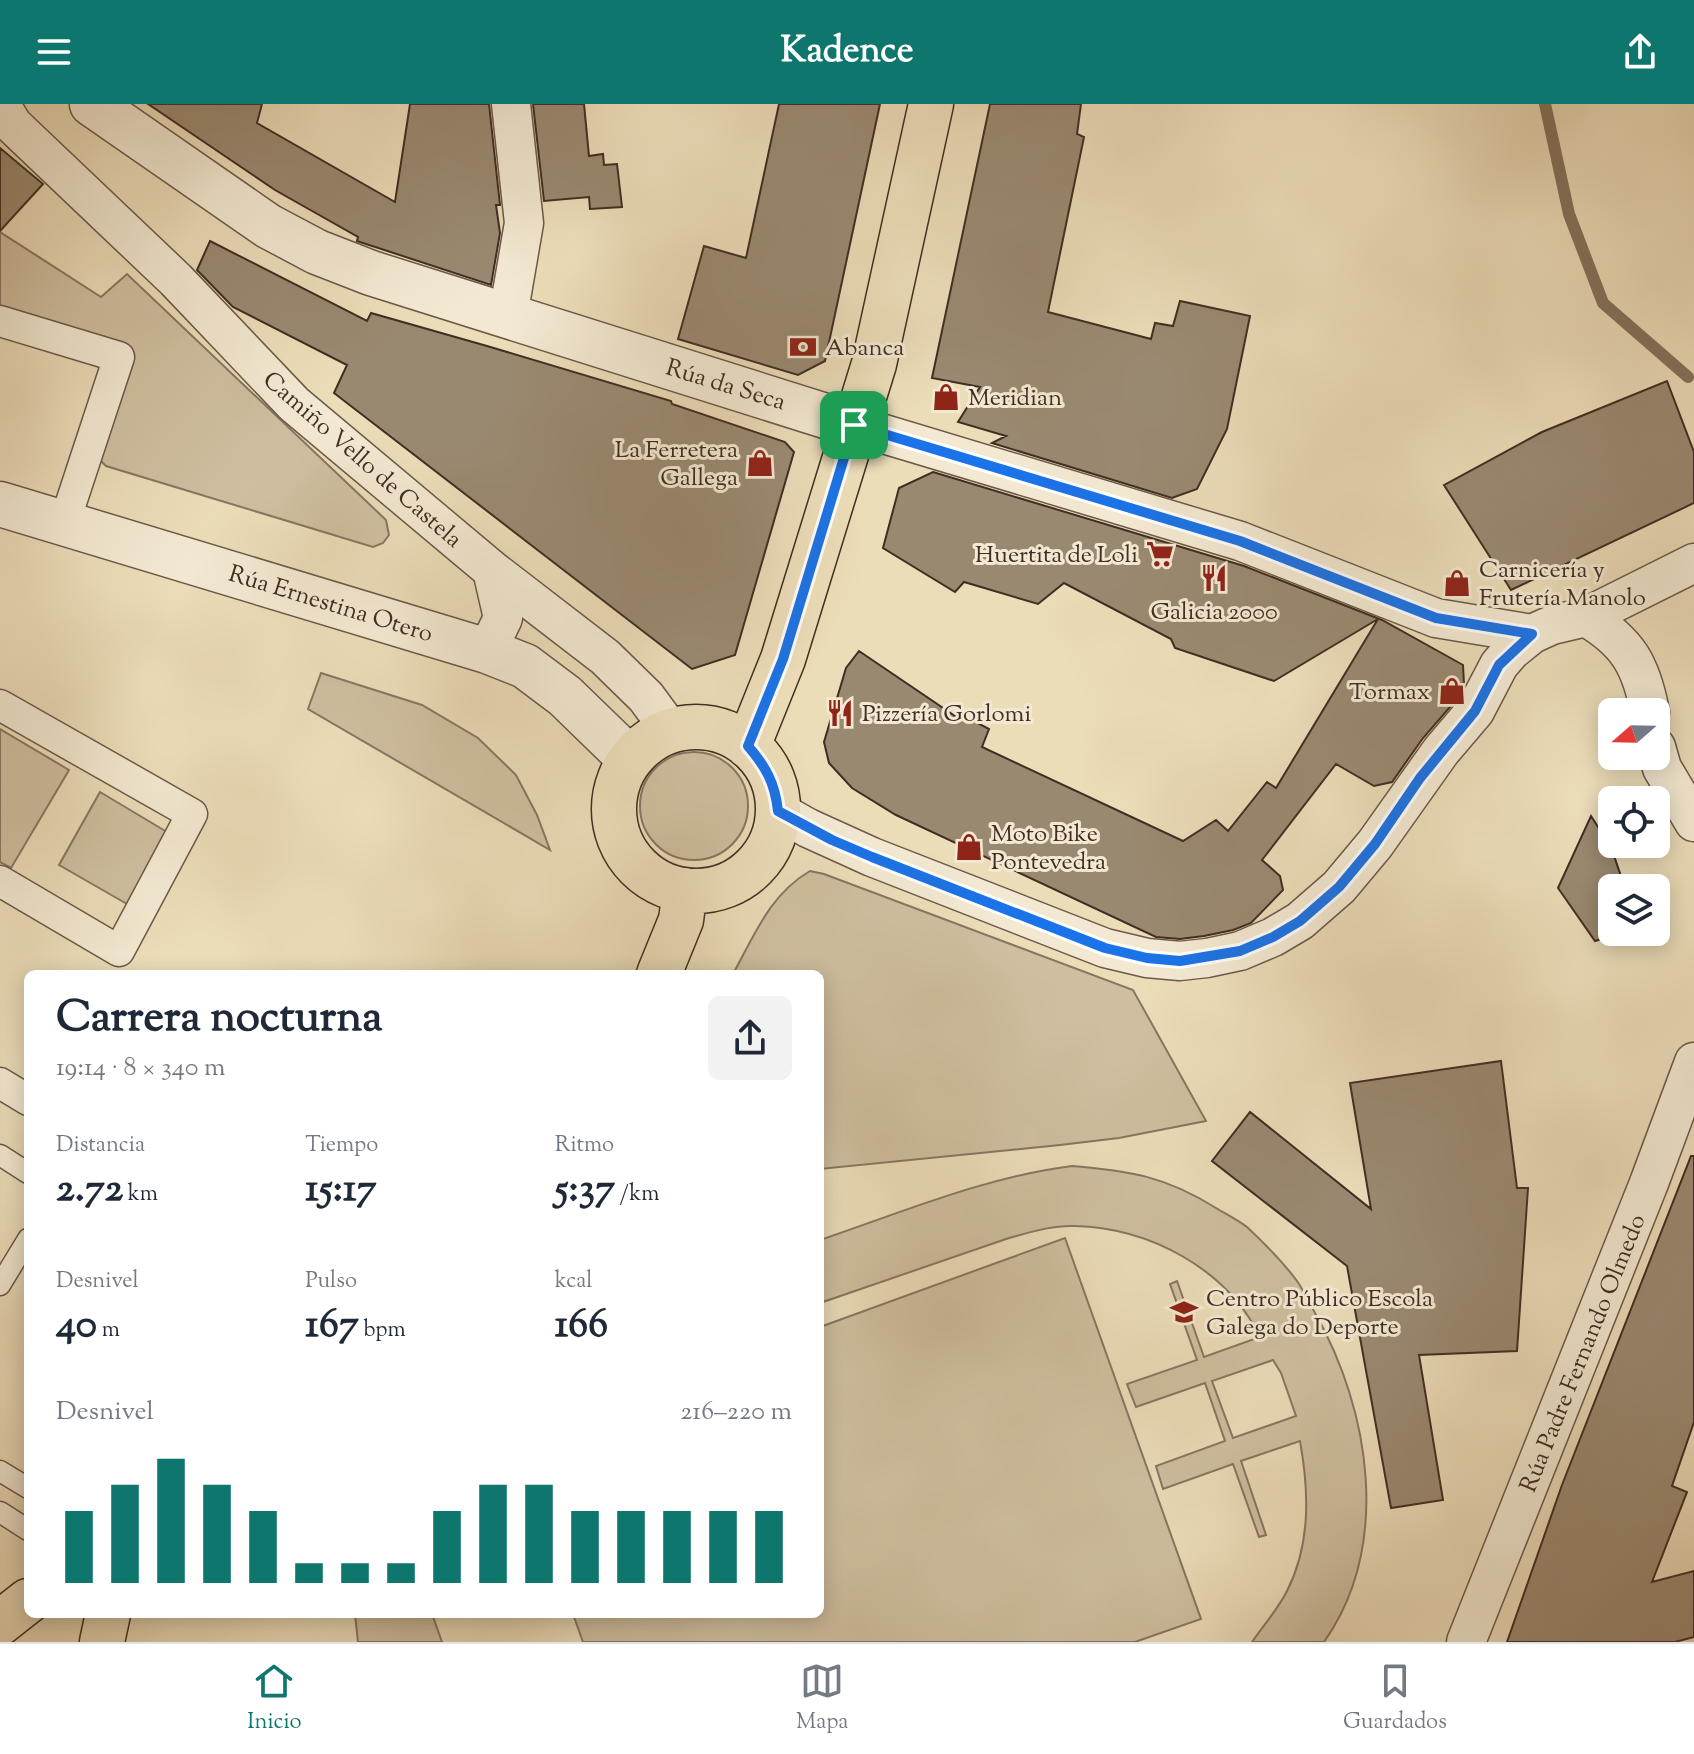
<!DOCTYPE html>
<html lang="es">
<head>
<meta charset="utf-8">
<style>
  body { margin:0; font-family:"Sorts Mill Goudy",serif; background:#f2f2f3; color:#1f2937; height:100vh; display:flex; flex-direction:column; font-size:30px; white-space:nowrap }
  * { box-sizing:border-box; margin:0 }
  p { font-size:26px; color:#747a83 }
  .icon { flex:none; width:44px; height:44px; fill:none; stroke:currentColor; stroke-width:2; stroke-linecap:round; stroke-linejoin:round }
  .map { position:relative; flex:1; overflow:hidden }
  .details { position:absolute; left:24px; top:866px; width:800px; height:648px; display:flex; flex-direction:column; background:#fff; border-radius:12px; box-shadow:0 4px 20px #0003 }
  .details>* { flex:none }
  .needle { width:52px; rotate:250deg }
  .buttons { position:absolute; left:1598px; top:594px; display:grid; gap:16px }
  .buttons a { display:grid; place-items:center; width:72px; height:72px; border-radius:12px; background:#fff; box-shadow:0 4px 20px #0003; font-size:40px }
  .pin { position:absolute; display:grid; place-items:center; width:68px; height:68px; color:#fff; margin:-34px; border-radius:16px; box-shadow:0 4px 12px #0006 }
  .round { display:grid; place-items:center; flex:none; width:84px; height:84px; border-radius:12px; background:#f2f2f3 }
  .summary { display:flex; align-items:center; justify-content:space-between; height:136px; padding:0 32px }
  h1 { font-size:44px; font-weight:700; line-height:60px }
  .figures { display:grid; grid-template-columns:repeat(3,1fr); gap:12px; height:136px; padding:8px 32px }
  .figures div { display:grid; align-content:center }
  .figures b { font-size:40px; font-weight:700 }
  .figures small { font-size:22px; font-weight:400 }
  .figures p { font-size:22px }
  .chart { height:224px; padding:16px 32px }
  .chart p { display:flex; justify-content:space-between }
  .chart svg { width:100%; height:144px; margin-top:8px; stroke:#0f766e; stroke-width:6 }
  header { display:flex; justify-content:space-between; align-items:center; height:104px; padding:0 32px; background:#0f766e; color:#fff; font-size:36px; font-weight:700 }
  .tabs { display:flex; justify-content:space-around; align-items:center; height:112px; border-top:2px solid #e0e1e3; background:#fff; font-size:22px; color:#747a83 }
  .tabs a { display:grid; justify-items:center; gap:4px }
  .tabs .on { color:#0f766e }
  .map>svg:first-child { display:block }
  .green { fill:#cfbfa0; stroke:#887662; stroke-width:2; fill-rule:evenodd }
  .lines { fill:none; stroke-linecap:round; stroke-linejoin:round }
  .stream { stroke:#85735e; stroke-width:12 }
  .building { fill:#9a8971; stroke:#412d23; stroke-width:2 }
  .service-casing { stroke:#6c5948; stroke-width:23 }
  .pedestrian-casing { stroke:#6c5948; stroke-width:33 }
  .minor-casing { stroke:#6c5948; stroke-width:41 }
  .tertiary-casing { stroke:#6c5948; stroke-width:47 }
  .primary-casing { stroke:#412d23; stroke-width:47 }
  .service { stroke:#f3e9d2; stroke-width:20 }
  .pedestrian { stroke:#f3e9d2; stroke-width:30 }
  .minor { stroke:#f3e9d2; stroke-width:38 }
  .tertiary { stroke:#f3e9d2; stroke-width:44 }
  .primary { stroke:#ecddb9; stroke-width:44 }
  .route-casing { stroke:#fff; stroke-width:16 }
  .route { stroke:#1a73e8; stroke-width:10 }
  .labels { text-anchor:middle; stroke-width:6; stroke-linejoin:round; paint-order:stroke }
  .poi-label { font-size:24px; fill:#412d23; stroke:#f3e9d2; text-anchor:start }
  .street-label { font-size:24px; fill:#412d23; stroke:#f3e9d2 }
</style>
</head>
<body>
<header><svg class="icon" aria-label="menu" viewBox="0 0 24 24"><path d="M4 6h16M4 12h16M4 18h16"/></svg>Kadence<svg class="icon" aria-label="share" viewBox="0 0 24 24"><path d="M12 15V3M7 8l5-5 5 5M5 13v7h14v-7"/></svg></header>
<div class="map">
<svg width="1694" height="1538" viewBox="0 0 1694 1538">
  <rect width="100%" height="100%" fill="#ecddb9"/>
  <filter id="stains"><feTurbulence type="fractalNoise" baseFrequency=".0025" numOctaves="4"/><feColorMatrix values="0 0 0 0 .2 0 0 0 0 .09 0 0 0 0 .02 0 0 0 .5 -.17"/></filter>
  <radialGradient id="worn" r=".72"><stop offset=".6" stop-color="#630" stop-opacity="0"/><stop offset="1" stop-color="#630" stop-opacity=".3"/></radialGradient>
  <!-- green -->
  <path class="green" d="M 0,128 L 101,193 L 127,170 L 386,416 L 389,431 L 383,439 L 373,443 L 106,362 L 99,355 L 132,245 L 0,204 Z
    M 321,569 L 422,601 L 478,634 L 516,671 L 537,711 L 550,746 L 308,605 Z
    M 0,625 L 69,666 L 11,764 L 0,758 Z
    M640 702a54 54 0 1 1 108 0a54 54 0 1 1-108 0Z
    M 100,688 L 172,731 L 127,800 L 59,761 Z
    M 810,767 L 824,770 L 1133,886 L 1206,1017 L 1119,1034 L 1060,1041 L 820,1065 L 820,870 L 733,870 C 754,832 770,790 810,767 Z
    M 1072,1062 C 1130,1067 1165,1072 1216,1104 C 1226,1110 1238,1116 1247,1123 C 1264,1139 1283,1158 1297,1177 C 1304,1187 1309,1198 1315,1209 C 1370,1306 1392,1441 1324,1538 L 1252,1538 C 1263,1522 1278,1505 1287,1487 C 1311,1440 1309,1387 1300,1337 L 1241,1357 L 1266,1431 L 1259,1433 L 1233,1360 L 1163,1385 L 1156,1362 L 1225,1337 L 1205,1279 L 1136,1303 L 1127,1280 L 1197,1256 L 1170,1180 L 1177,1177 L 1204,1253 L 1260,1233 C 1227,1165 1150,1124 1075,1122 C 1053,1121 1031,1128 1009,1134 L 820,1199 L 820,1136 C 903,1108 985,1073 1072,1062 ZM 1273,1256 L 1281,1269 L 1296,1312 L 1233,1334 L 1212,1277 Z
    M 1065,1134 L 1201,1515 L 1135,1538 L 583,1538 L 573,1510 L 820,1510 L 820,1223 Z
    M 355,1510 L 432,1510 L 442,1538 L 358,1538 Z"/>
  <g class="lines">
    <!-- stream -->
    <path class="stream" d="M 1545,0 L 1569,110 L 1603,199 L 1688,273"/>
  </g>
  <!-- building -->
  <path class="building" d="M 148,0 L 262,0 L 257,19 L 395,98 L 410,0 L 489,0 L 500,101 L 496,101 L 500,129 L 491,181 L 357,137 L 358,133 L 275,86 Z
    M 533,0 L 584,0 L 589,52 L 603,50 L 604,61 L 617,60 L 622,103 L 590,105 L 589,93 L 544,97 Z
    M 779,0 L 880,0 L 825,257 L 798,271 L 678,235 L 704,142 L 746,154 Z
    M 990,0 L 1081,0 L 1077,30 L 1084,33 L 1048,208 L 1151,235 L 1155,219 L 1173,222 L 1180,197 L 1250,212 L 1227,325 L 1197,385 L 1172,394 L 992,339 L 1006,332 L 958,318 L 980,283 L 932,274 Z
    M 0,44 L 43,80 L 0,127 Z
    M 210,137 L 367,217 L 371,209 L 487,242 L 671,297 L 672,300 L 785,338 L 794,348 L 735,551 L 692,565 L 334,289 L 347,261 L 233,203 L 197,166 Z
    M 1667,277 L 1694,348 L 1694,399 L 1511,486 L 1444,381 L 1542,328 Z
    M 933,368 L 1244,462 L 1382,516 L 1463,561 L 1464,580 L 1457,595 L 1423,634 L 1392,678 L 1374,682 L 1336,660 L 1262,756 L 1280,772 L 1283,786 L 1251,819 L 1233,826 L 1204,832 L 1180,835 L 1156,833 L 896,711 L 852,684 L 829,659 L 824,638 L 846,564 L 859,547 L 955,612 L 957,608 L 989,625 L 982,643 L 1183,737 L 1216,716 L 1228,727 L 1267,678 L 1276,684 L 1378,515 L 1274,577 L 1175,544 L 1171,535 L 1064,479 L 1038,500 L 964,478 L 955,488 L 883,444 L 899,384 Z
    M 1591,712 L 1611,743 L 1625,784 L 1612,784 L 1612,828 L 1624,828 L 1595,837 L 1558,784 Z
    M 1501,957 L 1517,1084 L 1528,1084 L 1517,1247 L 1419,1251 L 1443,1396 L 1391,1404 L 1347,1162 L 1212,1057 L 1250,1008 L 1371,1105 L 1350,979 Z
    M 1691,1052 L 1694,1052 L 1694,1318 L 1672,1382 L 1687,1388 L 1652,1478 L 1694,1467 L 1694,1533 L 1675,1538 L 1507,1538 L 1562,1381 Z"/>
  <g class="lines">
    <!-- service casing -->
    <g class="service-casing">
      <path id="service" d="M 0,1051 L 28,1069
        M 0,1181 L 28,1135
        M 0,1367 L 28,1384
        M 0,1408 L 28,1426"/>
    </g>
    <!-- pedestrian casing -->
    <g class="pedestrian-casing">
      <path id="pedestrian" d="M 0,217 L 119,253 L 64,420
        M 0,601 L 192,710 L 119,847 L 0,777
        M 0,979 L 28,996"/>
    </g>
    <!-- minor casing -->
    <g class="minor-casing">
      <path id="minor" d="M 0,0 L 13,21 L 176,176 L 294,300 L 492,466 L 605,553 L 646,593 L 671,627
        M 508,212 L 524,119 L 511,0
        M 854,321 L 1240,437 L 1436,514 L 1532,530
        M 1586,513 C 1628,538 1641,561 1650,608
        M 487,547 L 503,514 L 492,466
        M 1656,643 L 1662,664 L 1694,718
        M 778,707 L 808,724 L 872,753 L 1105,844 L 1147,854 L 1180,857 L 1207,854 L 1240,847 L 1273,833 L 1300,817 L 1339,783 L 1375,740 L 1441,647 L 1475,607 L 1499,561 L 1511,547 L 1532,530 L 1552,521 L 1586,513 L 1694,459
        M 1466,1538 L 1649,1079 L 1694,958"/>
    </g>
    <!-- tertiary casing -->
    <g class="tertiary-casing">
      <path id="tertiary" d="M 92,0 L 268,122 L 317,148 L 371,169 L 854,321
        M 0,400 L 487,547 L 525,562 L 565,592 L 630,655"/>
    </g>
    <!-- primary casing -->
    <g class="primary-casing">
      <path id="primary" d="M614 705a82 82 0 1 1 164 0a82 82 0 1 1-164 0Z
        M 748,642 L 783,555 L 874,260 L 931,0
        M 659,870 L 681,816 L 685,786
        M 0,1519 L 28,1497
        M 102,1538 L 108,1510"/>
    </g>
    <!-- service -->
    <use href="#service" class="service"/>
    <!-- pedestrian -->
    <use href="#pedestrian" class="pedestrian"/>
    <!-- minor -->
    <use href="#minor" class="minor"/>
    <!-- tertiary -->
    <use href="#tertiary" class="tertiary"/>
    <!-- primary -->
    <use href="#primary" class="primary"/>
  </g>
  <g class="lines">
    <!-- route casing -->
    <g class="route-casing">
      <path id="route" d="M 854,321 L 1240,437 L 1436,514 L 1532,530 L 1499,561 L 1475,607 L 1420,674 L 1375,740 L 1339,783 L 1300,817 L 1273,833 L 1240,847 L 1180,857 L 1147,854 L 1105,844 L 872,753 L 832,736 L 778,707 C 775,679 766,663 748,642 L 783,555 Z"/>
    </g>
    <!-- route -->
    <use href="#route" class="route"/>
  </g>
  <!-- icons -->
  <defs>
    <g id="bank-bare" transform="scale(2.16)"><path d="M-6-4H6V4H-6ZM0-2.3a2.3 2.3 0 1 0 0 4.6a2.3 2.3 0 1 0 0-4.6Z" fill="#8f2418" stroke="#f3e9d2" stroke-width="2.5" paint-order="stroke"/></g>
    <g id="shop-bare" transform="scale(2.16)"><path d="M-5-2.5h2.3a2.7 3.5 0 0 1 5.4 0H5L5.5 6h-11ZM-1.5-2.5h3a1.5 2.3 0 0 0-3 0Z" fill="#8f2418" stroke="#f3e9d2" stroke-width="2.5" paint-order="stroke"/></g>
    <g id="supermarket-bare" transform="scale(2.16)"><path d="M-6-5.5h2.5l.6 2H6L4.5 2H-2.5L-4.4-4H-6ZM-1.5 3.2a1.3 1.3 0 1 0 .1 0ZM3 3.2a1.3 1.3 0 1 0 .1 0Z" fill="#8f2418" stroke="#f3e9d2" stroke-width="2.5" paint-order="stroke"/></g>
    <g id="restaurant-bare" transform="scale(2.16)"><path d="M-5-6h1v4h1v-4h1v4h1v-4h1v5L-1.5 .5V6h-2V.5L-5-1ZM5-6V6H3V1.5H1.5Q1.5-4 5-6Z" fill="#8f2418" stroke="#f3e9d2" stroke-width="2.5" paint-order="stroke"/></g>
    <g id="school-bare" transform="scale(2.16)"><path d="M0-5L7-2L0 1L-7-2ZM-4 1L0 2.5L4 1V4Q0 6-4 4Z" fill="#8f2418" stroke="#f3e9d2" stroke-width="2.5" paint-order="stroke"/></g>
  </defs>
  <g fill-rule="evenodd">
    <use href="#bank-bare" x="803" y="243"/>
    <use href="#shop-bare" x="946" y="293"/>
    <use href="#shop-bare" x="760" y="359"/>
    <use href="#supermarket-bare" x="1160" y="450"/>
    <use href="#restaurant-bare" x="1214" y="474"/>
    <use href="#shop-bare" x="1457" y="479"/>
    <use href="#shop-bare" x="1452" y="587"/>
    <use href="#restaurant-bare" x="840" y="609"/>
    <use href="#shop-bare" x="969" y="743"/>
    <use href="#school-bare" x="1184" y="1208"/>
  </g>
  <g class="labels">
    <!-- poi labels -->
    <g class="poi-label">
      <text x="825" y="251">Abanca</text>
      <text x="968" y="301">Meridian</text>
      <text x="738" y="353" text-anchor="end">La Ferretera<tspan x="738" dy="28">Gallega</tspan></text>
      <text x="1138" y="458" text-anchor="end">Huertita de Loli</text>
      <text x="1479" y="473">Carnicería y<tspan x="1479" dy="28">Frutería Manolo</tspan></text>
      <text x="1214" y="515" text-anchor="middle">Galicia 2000</text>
      <text x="1430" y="595" text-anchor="end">Tormax</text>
      <text x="862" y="617">Pizzería Gorlomi</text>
      <text x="991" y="737">Moto Bike<tspan x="991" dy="28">Pontevedra</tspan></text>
      <text x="1206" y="1202">Centro Público Escola<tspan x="1206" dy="28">Galega do Deporte</tspan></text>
    </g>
    <!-- street labels -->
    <g class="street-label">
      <text transform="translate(726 280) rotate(17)" y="8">Rúa da Seca</text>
      <text transform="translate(363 355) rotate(41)" y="8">Camiño Vello de Castela</text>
      <text transform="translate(331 499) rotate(17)" y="8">Rúa Ernestina Otero</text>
      <text transform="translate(1582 1249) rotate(-68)" y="8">Rúa Padre Fernando Olmedo</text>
    </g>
  </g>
  <rect width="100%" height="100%" filter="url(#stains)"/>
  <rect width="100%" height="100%" fill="url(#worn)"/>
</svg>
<div class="buttons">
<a><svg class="needle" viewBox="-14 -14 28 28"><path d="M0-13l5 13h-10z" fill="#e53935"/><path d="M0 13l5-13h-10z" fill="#747a83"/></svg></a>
<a><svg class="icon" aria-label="locate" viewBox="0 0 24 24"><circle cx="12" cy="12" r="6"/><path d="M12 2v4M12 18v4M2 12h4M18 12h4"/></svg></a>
<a><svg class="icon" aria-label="layers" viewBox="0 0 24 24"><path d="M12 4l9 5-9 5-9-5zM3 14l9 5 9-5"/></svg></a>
</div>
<div class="pin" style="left:854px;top:321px;background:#1e9e55"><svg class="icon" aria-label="arrive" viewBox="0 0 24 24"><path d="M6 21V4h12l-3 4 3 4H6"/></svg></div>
<section class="details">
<div class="summary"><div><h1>Carrera nocturna</h1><p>19:14 · 8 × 340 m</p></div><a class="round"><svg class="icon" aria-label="share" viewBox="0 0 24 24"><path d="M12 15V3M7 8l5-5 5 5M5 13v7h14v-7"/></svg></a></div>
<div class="figures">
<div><p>Distancia</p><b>2.72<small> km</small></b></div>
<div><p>Tiempo</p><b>15:17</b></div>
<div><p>Ritmo</p><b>5:37<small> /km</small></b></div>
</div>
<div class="figures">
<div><p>Desnivel</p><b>40<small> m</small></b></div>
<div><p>Pulso</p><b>167<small> bpm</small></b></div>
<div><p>kcal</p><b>166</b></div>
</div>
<div class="chart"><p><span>Desnivel</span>216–220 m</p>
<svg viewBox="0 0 160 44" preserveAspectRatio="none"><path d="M5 44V22M15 44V14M25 44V6M35 44V14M45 44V22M55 44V38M65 44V38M75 44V38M85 44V22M95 44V14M105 44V14M115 44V22M125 44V22M135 44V22M145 44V22M155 44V22"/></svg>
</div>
</section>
</div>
<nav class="tabs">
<a class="on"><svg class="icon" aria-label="home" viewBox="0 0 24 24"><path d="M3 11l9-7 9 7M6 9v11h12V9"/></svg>Inicio</a>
<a><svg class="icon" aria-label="map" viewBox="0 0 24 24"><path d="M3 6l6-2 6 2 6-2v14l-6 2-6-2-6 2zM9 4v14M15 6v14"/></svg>Mapa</a>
<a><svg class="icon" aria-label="saved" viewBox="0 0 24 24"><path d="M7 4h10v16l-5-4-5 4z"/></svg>Guardados</a>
</nav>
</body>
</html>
